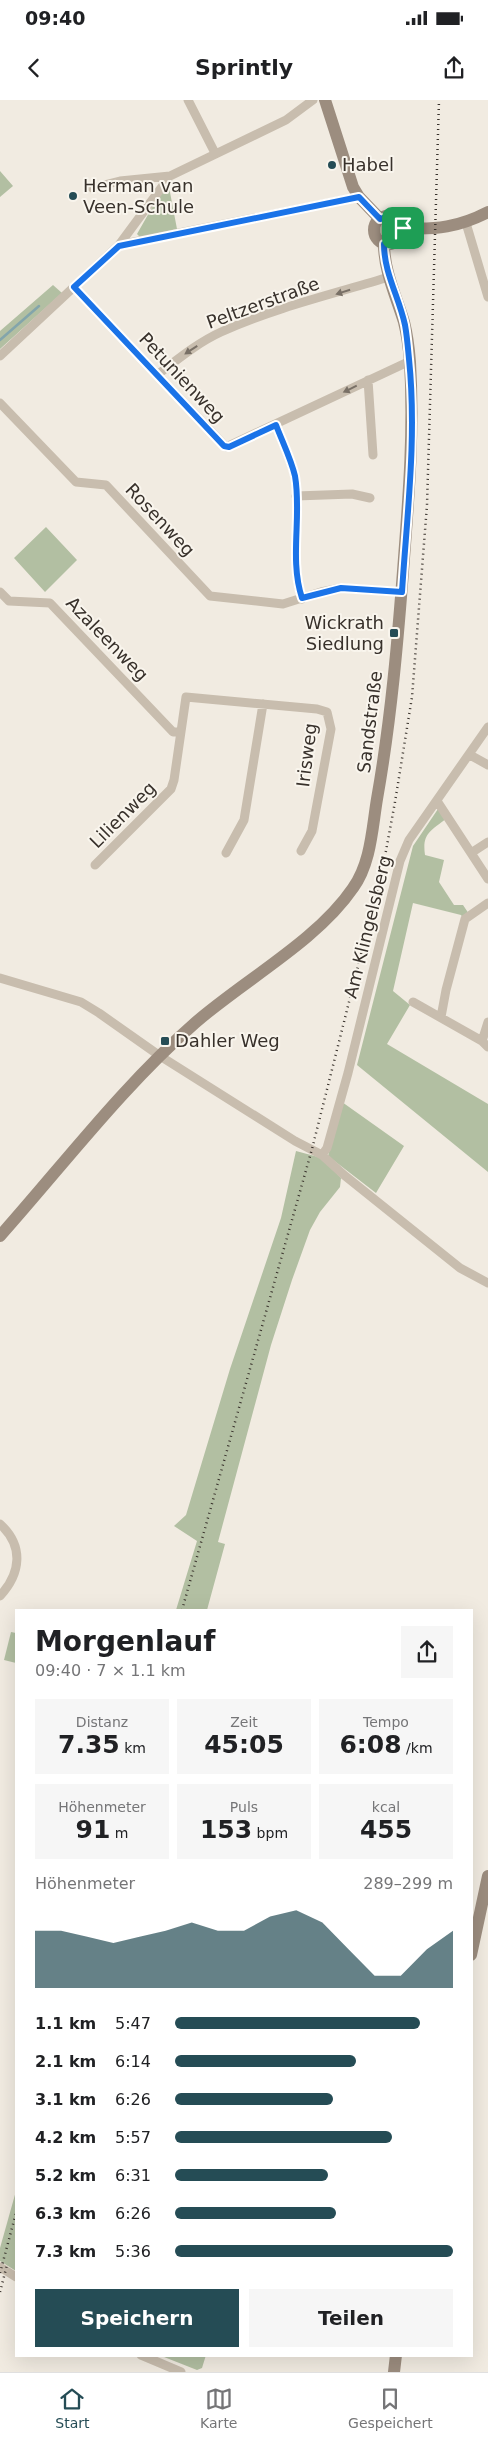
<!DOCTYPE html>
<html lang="de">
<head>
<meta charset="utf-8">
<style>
  body { margin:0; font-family:"DejaVu Sans",sans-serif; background:#f6f6f6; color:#202124; height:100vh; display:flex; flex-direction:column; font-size:19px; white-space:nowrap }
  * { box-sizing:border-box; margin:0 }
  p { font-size:16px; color:#757577 }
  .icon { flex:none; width:28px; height:28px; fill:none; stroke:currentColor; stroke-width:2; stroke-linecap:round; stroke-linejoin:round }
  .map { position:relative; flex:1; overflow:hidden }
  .sheet { position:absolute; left:15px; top:1509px; width:458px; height:748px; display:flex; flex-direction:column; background:#fff; border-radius:0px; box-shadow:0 5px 20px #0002 }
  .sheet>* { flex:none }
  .pin { position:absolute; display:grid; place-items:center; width:42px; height:42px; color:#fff; margin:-21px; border-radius:10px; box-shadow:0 2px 8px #0006 }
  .round { display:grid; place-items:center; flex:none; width:52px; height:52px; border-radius:0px; background:#f6f6f6 }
  .summary { display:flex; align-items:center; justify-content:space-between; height:85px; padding:0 20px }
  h1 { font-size:28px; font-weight:600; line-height:38px }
  .stats { display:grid; grid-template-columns:repeat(3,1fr); gap:8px; height:85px; padding:5px 20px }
  .stats div { display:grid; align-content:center; border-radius:0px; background:#f6f6f6; text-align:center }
  .stats b { font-size:25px; font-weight:600 }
  .stats small { font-size:14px; font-weight:400 }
  .stats p { font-size:14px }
  .chart { height:140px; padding:10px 20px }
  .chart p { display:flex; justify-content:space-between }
  .chart svg { width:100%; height:90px; margin-top:5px; fill:#254c55; opacity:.7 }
  .action { display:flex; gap:10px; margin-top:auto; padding:10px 20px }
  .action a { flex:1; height:58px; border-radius:0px; background:#254c55; color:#fff; font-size:20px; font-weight:600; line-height:58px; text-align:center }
  .action a+a { background:#f6f6f6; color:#202124 }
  ul { padding:0 20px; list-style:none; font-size:16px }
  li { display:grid; grid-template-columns:80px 60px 1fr; align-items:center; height:38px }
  li i { height:12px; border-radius:6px; background:#254c55 }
  .status { display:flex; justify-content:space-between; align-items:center; height:35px; padding:0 25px; background:#fff; direction:ltr }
  .status svg { height:14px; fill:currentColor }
  header { display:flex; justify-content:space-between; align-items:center; height:65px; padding:0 20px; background:#fff; font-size:22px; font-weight:600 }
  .tab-bar { display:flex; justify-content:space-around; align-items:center; height:70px; border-top:1px solid #e0e0e0; background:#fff; font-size:14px; color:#757577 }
  .tab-bar a { display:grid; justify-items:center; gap:2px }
  .tab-bar .on { color:#254c55 }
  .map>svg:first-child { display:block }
  .green { fill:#b2bfa2 }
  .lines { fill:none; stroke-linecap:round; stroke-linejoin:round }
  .stream { stroke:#83a5ab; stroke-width:2.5 }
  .street { stroke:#c8bdae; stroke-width:9 }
  .secondary { stroke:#9c8d7f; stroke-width:12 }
  .rail { stroke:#38312b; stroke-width:2.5; stroke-dasharray:1 4; stroke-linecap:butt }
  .oneway { fill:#797066 }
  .route-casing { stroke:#fff; stroke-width:10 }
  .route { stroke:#1a73e8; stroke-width:6 }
  .poi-dot { fill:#254c55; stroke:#f9f5ed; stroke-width:2 }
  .labels { text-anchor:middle; stroke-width:4; stroke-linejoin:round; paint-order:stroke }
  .poi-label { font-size:18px; fill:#38312b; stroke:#f9f5ed; text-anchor:start }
  .street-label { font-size:18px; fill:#38312b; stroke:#f9f5ed }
</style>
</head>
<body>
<div class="status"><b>09:40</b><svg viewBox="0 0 49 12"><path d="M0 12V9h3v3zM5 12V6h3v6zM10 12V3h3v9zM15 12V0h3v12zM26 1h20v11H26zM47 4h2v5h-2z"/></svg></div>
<header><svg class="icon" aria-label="back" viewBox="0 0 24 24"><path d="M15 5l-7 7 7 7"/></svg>Sprintly<svg class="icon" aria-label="share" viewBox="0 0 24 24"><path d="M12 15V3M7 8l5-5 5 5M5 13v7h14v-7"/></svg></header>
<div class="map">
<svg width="488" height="2272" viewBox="0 0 488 2272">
  <rect width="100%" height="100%" fill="#f1ebe1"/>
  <!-- green -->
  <path class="green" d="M 0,71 L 13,86 L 0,97 Z
    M 169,87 L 177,129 L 140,137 L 137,134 L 158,97 Z
    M380 130a8 8 0 1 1 16 0a8 8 0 1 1-16 0Z
    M 53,185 L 62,193 L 0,249 L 0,231 Z
    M 46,427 L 77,460 L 45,492 L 14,458 Z
    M 438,709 L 446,719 C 430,731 422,734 425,755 L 444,760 L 439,782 L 454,805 L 463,805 L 469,814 L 463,818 L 461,815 L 413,803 L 393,891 L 410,905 L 387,944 L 488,1004 L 488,1072 L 357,965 L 413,746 Z
    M 342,1002 L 404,1046 L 376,1093 L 328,1056 Z
    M 296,1051 L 322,1058 L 341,1078 L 340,1087 L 320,1112 L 310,1130 L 292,1180 L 271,1245 L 218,1442 L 225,1444 L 207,1510 L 176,1510 L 197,1441 L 174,1426 L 186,1415 L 230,1269 L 281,1118 Z
    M 11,1532 L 16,1533 L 16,1563 L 4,1560 Z
    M 16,2091 L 16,2171 L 0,2161 L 0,2148 Z
    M 159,2255 L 206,2255 L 202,2268 L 197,2270 Z"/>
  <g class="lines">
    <!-- stream -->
    <path class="stream" d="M 0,240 L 39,206"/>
    <!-- street -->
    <path class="street" d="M 188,0 L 215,53
      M 92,88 L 120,81 L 170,76
      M 466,123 L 488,197
      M 119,145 L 359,97
      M 74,187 L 226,347 L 410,261
      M 0,256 L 119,145 L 170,76 L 286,20 L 313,0
      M 157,275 C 177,260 197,243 221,232 C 274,208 333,194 389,177
      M 368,280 L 373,355
      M 0,303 L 76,382 L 106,385 L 210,496 L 283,504 L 321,492 L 341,488 L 402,492
      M 276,325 C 282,341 291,359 295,376 C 302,416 289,459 302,499
      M 296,396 L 352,394 L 370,398
      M 0,492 L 9,501 L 50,503 L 173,632 L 180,632
      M 470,655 L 488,665
      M 437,701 L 488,779
      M 226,753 L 244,720 L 263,604
      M 471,753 L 488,742
      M 95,765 L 171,689 L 174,680 L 186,597 L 317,609 L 327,612 L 331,629 L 312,731 L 301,751
      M 0,878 L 81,902 L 99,913 L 160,956 L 295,1041 L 322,1055 L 344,1075 L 460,1168 L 488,1183
      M 413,902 L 482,941 L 488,947
      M 441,917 L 446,890 L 465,819 L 488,803
      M 482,941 L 488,922
      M 322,1055 L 327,1048 L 348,973 L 400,761 L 409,740 L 488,627
      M 0,1424 C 24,1446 21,1473 0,1496
      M 0,2167 L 16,2177
      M 141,2255 L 181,2272"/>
    <!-- secondary -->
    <path class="secondary" d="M 325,0 L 353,87 L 359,97 L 380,119
      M374 130a14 14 0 1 1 28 0a14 14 0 1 1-28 0Z
      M 403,128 C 436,130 459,127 488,112
      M 0,1136 C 64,1064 123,986 195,923 C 244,880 317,841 353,788 C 371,763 372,729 377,699 C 391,620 398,539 404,458 C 409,393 414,328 410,262 C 409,249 407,234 404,222 C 396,196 384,171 384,144
      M 471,1855 L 488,1776
      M 394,2272 L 396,2255"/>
    <!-- rail -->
    <path class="rail" d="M 182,1510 L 312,1049 L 383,767 L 395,702 L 412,597 L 427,405 L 439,0
      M 0,2173 L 16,2113
      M 0,2192 L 7,2165"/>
  </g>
  <!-- one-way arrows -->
  <defs><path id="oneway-solid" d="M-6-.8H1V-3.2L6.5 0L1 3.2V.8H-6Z" transform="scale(1.25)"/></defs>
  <g class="oneway">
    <use href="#oneway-solid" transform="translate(343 192) rotate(162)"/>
    <use href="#oneway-solid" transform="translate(191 250) rotate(147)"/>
    <use href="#oneway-solid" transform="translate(350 289) rotate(154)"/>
  </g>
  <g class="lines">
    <!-- route casing -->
    <g class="route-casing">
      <path id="route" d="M 359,97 L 380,119 L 391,116 C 410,124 403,146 384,144 C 384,173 399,197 405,225 C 407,236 408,248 409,259 C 417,337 407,414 402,492 L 341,488 L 302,498 C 289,459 302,416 295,376 C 291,359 282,341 276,325 L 229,347 L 224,346 L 74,187 L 119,146 Z"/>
    </g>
    <!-- route -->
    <use href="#route" class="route"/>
  </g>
  <!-- markers -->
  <g class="poi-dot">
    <circle cx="332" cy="65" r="5"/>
    <circle cx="73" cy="96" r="5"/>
    <rect x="389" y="528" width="10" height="10" rx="2.5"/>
    <rect x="160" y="936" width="10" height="10" rx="2.5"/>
  </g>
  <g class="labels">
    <!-- poi labels -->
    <g class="poi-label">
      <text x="342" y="71">Habel</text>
      <text x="83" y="92">Herman van<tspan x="83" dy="21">Veen-Schule</tspan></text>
      <text x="384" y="529" text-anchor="end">Wickrath<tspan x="384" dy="21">Siedlung</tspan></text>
      <text x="175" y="947">Dahler Weg</text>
    </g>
    <!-- street labels -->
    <g class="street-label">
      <text transform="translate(263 203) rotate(-20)" y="6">Peltzerstraße</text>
      <text transform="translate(182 278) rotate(47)" y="6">Petunienweg</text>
      <text transform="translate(160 420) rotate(47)" y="6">Rosenweg</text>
      <text transform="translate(107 539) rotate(46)" y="6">Azaleenweg</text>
      <text transform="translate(370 622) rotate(-83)" y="6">Sandstraße</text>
      <text transform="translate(307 655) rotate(-83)" y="6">Irisweg</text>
      <text transform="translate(123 715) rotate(-45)" y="6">Lilienweg</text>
      <text transform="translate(368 827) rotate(-76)" y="6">Am Klingelsberg</text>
    </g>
  </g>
</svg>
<div class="pin" style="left:403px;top:128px;background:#1e9e55"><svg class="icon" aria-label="arrive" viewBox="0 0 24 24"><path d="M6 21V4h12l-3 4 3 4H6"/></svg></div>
<section class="sheet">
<div class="summary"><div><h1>Morgenlauf</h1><p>09:40 · 7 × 1.1 km</p></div><a class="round"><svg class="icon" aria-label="share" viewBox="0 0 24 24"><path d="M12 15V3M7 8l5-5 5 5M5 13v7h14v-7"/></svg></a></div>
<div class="stats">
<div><p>Distanz</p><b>7.35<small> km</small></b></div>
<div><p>Zeit</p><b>45:05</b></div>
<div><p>Tempo</p><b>6:08<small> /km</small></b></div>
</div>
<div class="stats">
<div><p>Höhenmeter</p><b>91<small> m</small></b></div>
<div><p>Puls</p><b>153<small> bpm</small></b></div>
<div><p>kcal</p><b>455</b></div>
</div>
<div class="chart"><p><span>Höhenmeter</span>289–299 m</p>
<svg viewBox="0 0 160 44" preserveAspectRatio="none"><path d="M0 44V16L10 16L20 19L30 22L40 19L50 16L60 12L70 16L80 16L90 9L100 6L110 12L120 25L130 38L140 38L150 25L160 16V44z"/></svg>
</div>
<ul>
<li><b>1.1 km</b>5:47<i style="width:88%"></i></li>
<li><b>2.1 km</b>6:14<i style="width:65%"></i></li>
<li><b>3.1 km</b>6:26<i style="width:57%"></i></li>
<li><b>4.2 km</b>5:57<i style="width:78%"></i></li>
<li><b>5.2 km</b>6:31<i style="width:55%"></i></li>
<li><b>6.3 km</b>6:26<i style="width:58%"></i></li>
<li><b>7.3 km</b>5:36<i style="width:100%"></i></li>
</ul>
<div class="action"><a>Speichern</a><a>Teilen</a></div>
</section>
</div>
<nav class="tab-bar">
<a class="on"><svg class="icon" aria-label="home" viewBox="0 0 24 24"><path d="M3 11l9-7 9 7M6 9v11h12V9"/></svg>Start</a>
<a><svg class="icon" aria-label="map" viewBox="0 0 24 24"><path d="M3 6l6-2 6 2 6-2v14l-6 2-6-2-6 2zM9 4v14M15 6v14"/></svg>Karte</a>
<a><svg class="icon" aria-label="saved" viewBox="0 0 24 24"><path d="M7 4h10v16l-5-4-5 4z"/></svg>Gespeichert</a>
</nav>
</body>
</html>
